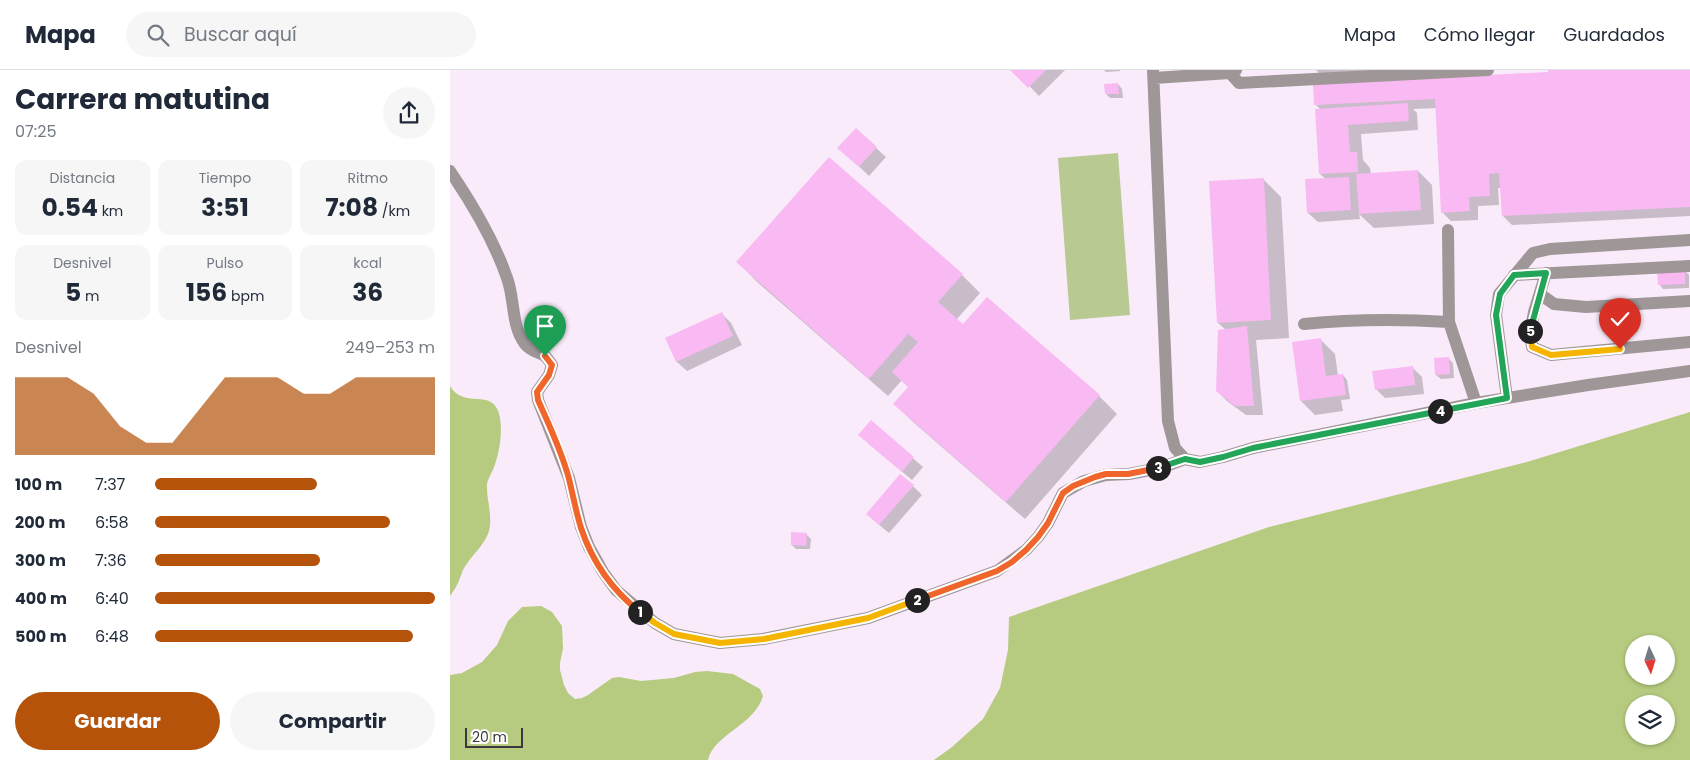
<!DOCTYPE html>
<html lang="es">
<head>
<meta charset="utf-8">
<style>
  body { margin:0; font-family:Poppins,sans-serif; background:#f6f6f7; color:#1f2937; height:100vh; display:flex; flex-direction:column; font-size:19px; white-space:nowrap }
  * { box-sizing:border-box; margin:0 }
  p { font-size:16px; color:#747a83 }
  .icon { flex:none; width:28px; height:28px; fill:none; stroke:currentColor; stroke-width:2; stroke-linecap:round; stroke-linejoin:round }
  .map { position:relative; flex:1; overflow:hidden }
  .side { display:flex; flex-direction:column; background:#fff; width:450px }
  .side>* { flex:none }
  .needle { width:32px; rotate:176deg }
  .fabs { position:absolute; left:1175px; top:565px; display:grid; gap:10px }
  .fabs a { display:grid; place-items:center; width:50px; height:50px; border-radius:50%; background:#fff; box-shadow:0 1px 4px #0004; font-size:25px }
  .scale { position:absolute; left:15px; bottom:12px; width:58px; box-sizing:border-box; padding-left:5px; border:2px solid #3c373c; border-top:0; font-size:14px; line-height:18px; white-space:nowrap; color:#3c373c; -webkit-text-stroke:4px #fff; paint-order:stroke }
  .pin { position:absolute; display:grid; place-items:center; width:42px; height:42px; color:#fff; margin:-51px -21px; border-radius:50% 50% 50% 0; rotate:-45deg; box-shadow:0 0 5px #0007 }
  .pin .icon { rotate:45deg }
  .km { position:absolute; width:25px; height:25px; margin:-12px; border-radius:50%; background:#222; color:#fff; font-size:14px; line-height:25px; text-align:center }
  .round { display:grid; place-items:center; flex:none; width:52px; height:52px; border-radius:26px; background:#f6f6f7 }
  .overview { display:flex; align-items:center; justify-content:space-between; height:85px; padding:0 15px }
  h1 { font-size:28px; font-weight:700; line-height:38px }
  .figures { display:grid; grid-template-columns:repeat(3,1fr); gap:8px; height:85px; padding:5px 15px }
  .figures div { display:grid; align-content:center; border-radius:12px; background:#f6f6f7; text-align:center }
  .figures b { font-size:25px; font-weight:700 }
  .figures small { font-size:14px; font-weight:400 }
  .figures p { font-size:14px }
  .chart { height:140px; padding:10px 15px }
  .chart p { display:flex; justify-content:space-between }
  .chart svg { width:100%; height:90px; margin-top:5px; fill:#b45309; opacity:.7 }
  .primary-button { display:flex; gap:10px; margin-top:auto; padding:10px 15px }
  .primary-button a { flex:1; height:58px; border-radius:30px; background:#b45309; color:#fff; font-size:20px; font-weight:700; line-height:58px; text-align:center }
  .primary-button a+a { background:#f6f6f7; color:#1f2937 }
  ul { padding:0 15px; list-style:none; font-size:16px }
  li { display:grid; grid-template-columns:80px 60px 1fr; align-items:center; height:38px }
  li i { height:12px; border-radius:6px; background:#b45309 }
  header { display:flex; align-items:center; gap:30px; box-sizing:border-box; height:70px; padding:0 25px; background:#fff; border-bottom:1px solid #e0e1e3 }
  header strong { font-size:24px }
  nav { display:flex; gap:28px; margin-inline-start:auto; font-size:18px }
  .search { width:350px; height:45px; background:#f6f6f7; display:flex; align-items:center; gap:12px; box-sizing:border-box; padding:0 18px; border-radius:28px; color:#747a83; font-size:19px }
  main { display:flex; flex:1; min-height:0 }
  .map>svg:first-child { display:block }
  .green { fill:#b9c992 }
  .forest { fill:#b6cb7f; fill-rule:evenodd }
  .shadow { fill:#0003 }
  .building { fill:#f9b9f2 }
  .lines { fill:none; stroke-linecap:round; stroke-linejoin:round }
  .minor { stroke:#9f9697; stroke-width:12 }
  .split-1-casing { stroke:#fff; stroke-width:10 }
  .split-2-casing { stroke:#fff; stroke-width:10 }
  .split-3-casing { stroke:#fff; stroke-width:10 }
  .split-4-casing { stroke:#fff; stroke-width:10 }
  .split-5-casing { stroke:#fff; stroke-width:10 }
  .split-6-casing { stroke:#fff; stroke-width:10 }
  .split-1 { stroke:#f0652b; stroke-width:6 }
  .split-2 { stroke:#f5b400; stroke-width:6 }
  .split-3 { stroke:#f0652b; stroke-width:6 }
  .split-4 { stroke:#22a559; stroke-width:6 }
  .split-5 { stroke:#22a559; stroke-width:6 }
  .split-6 { stroke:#f5b400; stroke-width:6 }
</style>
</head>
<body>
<header>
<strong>Mapa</strong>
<div class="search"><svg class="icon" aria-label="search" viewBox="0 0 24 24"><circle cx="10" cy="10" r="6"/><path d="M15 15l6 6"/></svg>Buscar aquí</div>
<nav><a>Mapa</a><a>Cómo llegar</a><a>Guardados</a></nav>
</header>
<main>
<section class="side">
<div class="overview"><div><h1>Carrera matutina</h1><p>07:25</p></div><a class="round"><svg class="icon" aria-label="share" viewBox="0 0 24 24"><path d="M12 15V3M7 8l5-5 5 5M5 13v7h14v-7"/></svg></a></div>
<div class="figures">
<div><p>Distancia</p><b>0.54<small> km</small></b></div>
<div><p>Tiempo</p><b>3:51</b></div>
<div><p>Ritmo</p><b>7:08<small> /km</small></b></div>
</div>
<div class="figures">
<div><p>Desnivel</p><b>5<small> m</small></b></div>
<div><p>Pulso</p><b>156<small> bpm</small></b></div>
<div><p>kcal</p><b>36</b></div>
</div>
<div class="chart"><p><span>Desnivel</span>249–253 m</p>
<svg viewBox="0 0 160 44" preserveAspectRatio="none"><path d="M0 44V6L10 6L20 6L30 14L40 30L50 38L60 38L70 22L80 6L90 6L100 6L110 14L120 14L130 6L140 6L150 6L160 6V44z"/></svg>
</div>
<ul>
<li><b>100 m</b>7:37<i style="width:58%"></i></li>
<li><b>200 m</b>6:58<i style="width:84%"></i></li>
<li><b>300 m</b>7:36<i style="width:59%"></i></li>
<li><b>400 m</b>6:40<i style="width:100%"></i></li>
<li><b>500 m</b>6:48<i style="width:92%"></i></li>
</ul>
<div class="primary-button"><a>Guardar</a><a>Compartir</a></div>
</section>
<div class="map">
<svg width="1240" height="690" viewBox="0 0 1240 690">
  <rect width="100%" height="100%" fill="#f9ebfa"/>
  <!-- green -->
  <path class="green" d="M 668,83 L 680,245 L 620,250 L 608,88 Z"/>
  <!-- forest -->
  <path class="forest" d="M 0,316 C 12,337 37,322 46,337 C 55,351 50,382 44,397 C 42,403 38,408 37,414 C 36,430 44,448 38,464 C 33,476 23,484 16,495 C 12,500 11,507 8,513 C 6,517 3,522 0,526 Z
    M 1240,342 L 1240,690 L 484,690 L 502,677 L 533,649 L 550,618 L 558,580 L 559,547 L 819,457 L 1077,392 ZM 1184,574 L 1216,574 L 1216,606 L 1184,606 ZM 1184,634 L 1216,634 L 1216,666 L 1184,666 Z
    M 91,536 L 102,542 L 112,556 L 113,578 L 110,593 L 110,600 L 114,615 L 118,623 L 125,629 L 132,628 L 138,625 L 162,608 L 169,607 L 191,611 L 224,608 L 245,602 L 257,601 L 283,604 L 310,619 L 313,626 C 304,656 264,664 258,690 L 0,690 L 0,605 L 12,603 L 32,592 L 47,575 L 58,551 L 72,537 Z"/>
  <!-- shadow -->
  <path class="shadow" d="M 564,0 L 615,0 L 589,26 Z
    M 654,0 L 670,0 L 670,1 L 656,2 Z
    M 866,0 L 1005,0 L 873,7 Z
    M 1099,0 L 1240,0 L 1240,146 L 1062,155 L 1053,146 L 1051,118 L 1048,118 L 1049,135 L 1028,136 L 1028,150 L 1001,151 L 992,142 L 987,38 L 963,39 L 967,43 L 968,60 L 911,64 L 913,90 L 920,98 L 921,104 L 968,101 L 982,115 L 984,154 L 924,158 L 909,144 L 910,149 L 868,152 L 858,143 L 876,109 L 870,104 L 871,40 L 866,35 L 1099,3 Z
    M 668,14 L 672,19 L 673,28 L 660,28 L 656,24 Z
    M 426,78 L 436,87 L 419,106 L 399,87 Z
    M 813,109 L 831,127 L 839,268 L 806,270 L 813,345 L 796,345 L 777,331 L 767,321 L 776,260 L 768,253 Z
    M 288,192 L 512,205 L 530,223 L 506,250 L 513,255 L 537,228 L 649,326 L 667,344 L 575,449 L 463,352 L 445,334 L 459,318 L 452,310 L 438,326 L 306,211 Z
    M 1234,200 L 1239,205 L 1239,218 L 1213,219 L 1209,214 Z
    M 272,244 L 281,253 L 292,275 L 237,301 L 227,292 L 217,269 Z
    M 871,270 L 885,284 L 888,306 L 893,305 L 897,310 L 900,329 L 891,330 L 893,341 L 865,345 L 851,331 Z
    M 998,288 L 1003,293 L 1004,308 L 991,309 L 986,305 Z
    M 962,297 L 972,307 L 974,324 L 935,328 L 926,319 Z
    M 421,352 L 473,397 L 462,410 L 419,374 Z
    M 463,416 L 472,425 L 439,463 L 427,453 Z
    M 356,464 L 361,469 L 360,479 L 346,479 L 342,475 Z"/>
  <!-- building -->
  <path class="building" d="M 560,0 L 596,0 L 578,18 Z
    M 1098,0 L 1240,0 L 1240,137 L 1052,146 L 1049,103 L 1039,104 L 1040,126 L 1019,127 L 1020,141 L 991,143 L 985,29 L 864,35 L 863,14 L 1098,2 Z
    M 668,13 L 669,24 L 655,24 L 654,14 Z
    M 958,33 L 959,51 L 898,55 L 900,82 L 907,82 L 908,102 L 869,104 L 865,39 Z
    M 406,58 L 427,77 L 409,97 L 387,78 Z
    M 379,87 L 513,204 L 488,232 L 513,254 L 537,227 L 650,325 L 556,432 L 443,334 L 458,317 L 442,302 L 468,272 L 458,264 L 419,309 L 286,192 Z
    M 968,100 L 971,140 L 909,144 L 906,104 Z
    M 899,107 L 901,140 L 857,143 L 855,109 Z
    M 814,108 L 821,250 L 767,253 L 759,111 Z
    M 1235,199 L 1235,214 L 1208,215 L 1207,200 Z
    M 272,242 L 283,266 L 226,292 L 215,268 Z
    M 797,256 L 804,336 L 785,336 L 766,321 L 768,260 Z
    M 871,268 L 876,306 L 893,304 L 896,325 L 850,331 L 842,272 Z
    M 999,287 L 1000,304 L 985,305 L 984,288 Z
    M 963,296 L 965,315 L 925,320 L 922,301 Z
    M 421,350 L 464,387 L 452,402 L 408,365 Z
    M 450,404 L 464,415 L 429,455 L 416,444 Z
    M 341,462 L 357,463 L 356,476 L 341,475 Z"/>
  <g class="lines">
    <!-- minor -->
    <path class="minor" d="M 703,0 L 718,351 L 725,378 L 735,389
      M 780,3 L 789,13 L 1038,0
      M 704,8 L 780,3 L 786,0
      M 0,101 C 23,135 44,170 57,208 C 65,229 61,256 75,274 C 80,281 88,282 95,286 C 97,288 100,292 102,295 L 99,305 L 87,322 L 88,330 L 119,408 L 131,457 L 139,477 L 153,502 L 166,520 L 205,553 L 224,564 L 270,573 L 313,569 L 418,548 L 547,501 L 576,480 L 588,467 L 598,453 L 613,423 L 634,411 L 656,405 L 679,404 L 710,398 L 735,389 L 750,392 L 773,387 L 803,378 L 1026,333 L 1138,315 L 1240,301
      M 998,160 L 999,252 L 1026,333
      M 1096,203 L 1084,242 L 1080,263 L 1082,277 L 1101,285 L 1240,272
      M 1064,205 L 1240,196
      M 1090,224 L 1104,234 L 1136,237 L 1240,231
      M 854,254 C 903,249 950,249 999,252
      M 1057,328 L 1046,245 L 1049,224 L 1083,183 L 1100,179 L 1240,170"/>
  </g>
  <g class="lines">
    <!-- split-1 casing -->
    <g class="split-1-casing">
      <path id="split-1" d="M 95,286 L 102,295 L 99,305 L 87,322 L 88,330 C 99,355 112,382 119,409 C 123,425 126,442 131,458 C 142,491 162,520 190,542"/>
    </g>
    <!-- split-2 casing -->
    <g class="split-2-casing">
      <path id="split-2" d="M 190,542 L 205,553 L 224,564 L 270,573 L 314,569 L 418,548 L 467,530"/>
    </g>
    <!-- split-3 casing -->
    <g class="split-3-casing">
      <path id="split-3" d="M 467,530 L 547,501 L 562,492 L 576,480 L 588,467 L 598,453 L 613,423 L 623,416 L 645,407 L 656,404 L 678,404 L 708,398"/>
    </g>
    <!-- split-4 casing -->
    <g class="split-4-casing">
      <path id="split-4" d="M 708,398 L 735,389 L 750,392 L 773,387 L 803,378 L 990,341"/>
    </g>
    <!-- split-5 casing -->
    <g class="split-5-casing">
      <path id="split-5" d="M 990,341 L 1057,328 L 1046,245 L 1050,224 L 1064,205 L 1096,203 L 1080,261"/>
    </g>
    <!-- split-6 casing -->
    <g class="split-6-casing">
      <path id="split-6" d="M 1080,261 L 1082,277 L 1101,285 L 1170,279"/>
    </g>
    <!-- split-1 -->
    <use href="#split-1" class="split-1"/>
    <!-- split-2 -->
    <use href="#split-2" class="split-2"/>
    <!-- split-3 -->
    <use href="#split-3" class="split-3"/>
    <!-- split-4 -->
    <use href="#split-4" class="split-4"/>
    <!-- split-5 -->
    <use href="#split-5" class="split-5"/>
    <!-- split-6 -->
    <use href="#split-6" class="split-6"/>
  </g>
</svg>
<div class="fabs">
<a><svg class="needle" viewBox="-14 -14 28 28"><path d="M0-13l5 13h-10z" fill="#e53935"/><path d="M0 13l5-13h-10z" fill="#747a83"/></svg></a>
<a><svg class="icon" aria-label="layers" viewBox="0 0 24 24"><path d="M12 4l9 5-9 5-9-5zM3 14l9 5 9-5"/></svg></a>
</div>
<div class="scale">20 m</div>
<div class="pin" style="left:95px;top:286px;background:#1e9e55"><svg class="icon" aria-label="arrive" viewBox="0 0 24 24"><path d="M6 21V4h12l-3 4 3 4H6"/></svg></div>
<div class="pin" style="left:1170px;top:279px;background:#d93025"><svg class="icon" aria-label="check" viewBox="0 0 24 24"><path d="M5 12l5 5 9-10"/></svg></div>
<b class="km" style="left:190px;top:542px">1</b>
<b class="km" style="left:467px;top:530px">2</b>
<b class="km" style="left:708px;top:398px">3</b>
<b class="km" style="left:990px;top:341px">4</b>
<b class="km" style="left:1080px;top:261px">5</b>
</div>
</main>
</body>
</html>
